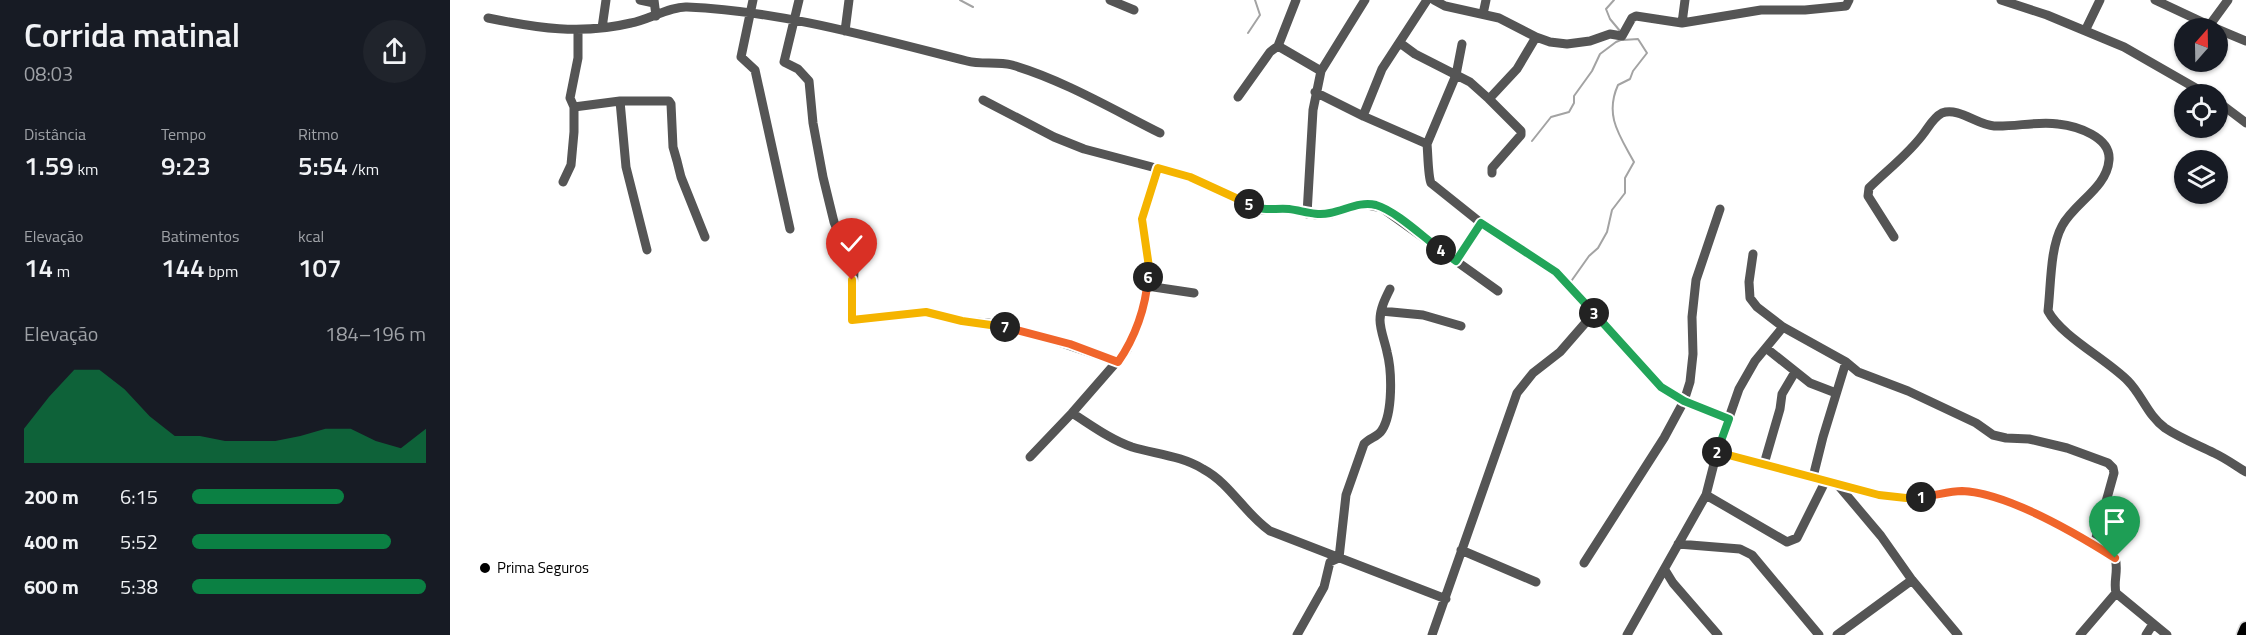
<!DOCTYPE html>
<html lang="pt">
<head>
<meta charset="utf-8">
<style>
  body { margin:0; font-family:"Titillium Web",sans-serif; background:#20242c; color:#f1f3f6; height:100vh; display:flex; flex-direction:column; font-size:22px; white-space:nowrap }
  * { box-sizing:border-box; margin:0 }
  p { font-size:20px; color:#9ea1a6 }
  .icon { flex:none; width:33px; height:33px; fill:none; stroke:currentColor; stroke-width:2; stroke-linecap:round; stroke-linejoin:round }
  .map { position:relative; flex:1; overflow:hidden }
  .panel { display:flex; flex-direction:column; background:#171b24; width:450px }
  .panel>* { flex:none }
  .needle { width:39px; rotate:20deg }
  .controls { position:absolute; left:1724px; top:18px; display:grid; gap:12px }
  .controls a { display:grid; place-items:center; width:54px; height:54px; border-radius:50%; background:#171b24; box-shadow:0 2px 4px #0004; font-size:30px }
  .pin { position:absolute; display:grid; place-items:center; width:51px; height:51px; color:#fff; margin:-62px -26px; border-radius:50% 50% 50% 0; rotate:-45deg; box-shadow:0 0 6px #0007 }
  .pin .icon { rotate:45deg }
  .km { position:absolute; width:30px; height:30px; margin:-15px; border-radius:50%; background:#222; color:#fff; font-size:16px; line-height:30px; text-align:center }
  .round { display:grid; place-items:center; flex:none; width:63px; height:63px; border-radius:32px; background:#20242c }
  .overview { display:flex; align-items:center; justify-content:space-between; height:102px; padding:0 24px }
  h1 { font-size:33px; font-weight:600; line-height:45px }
  .figures { display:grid; grid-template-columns:repeat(3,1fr); gap:9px; height:102px; padding:6px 24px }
  .figures div { display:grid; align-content:center }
  .figures b { font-size:26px; font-weight:600 }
  .figures small { font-size:16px; font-weight:400 }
  .figures p { font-size:16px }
  .chart { height:168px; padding:12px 24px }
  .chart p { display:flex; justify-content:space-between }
  .chart svg { width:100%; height:108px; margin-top:6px; fill:#0b8043; opacity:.7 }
  ul { padding:0 24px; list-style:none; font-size:20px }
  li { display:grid; grid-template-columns:96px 72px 1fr; align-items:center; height:45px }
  li i { height:15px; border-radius:8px; background:#0b8043 }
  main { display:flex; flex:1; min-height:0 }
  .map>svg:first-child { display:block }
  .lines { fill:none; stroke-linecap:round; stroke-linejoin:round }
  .stream { stroke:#a3a3a3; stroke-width:2 }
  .major-casing { stroke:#dbdbdb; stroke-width:15 }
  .minor { stroke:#555; stroke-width:9 }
  .major { stroke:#000; stroke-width:12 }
  .split-1-casing { stroke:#fff; stroke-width:12 }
  .split-2-casing { stroke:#fff; stroke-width:12 }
  .split-3-casing { stroke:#fff; stroke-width:12 }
  .split-4-casing { stroke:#fff; stroke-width:12 }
  .split-5-casing { stroke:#fff; stroke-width:12 }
  .split-6-casing { stroke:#fff; stroke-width:12 }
  .split-7-casing { stroke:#fff; stroke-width:12 }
  .split-8-casing { stroke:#fff; stroke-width:12 }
  .split-1 { stroke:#f0652b; stroke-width:8 }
  .split-2 { stroke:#f5b400; stroke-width:8 }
  .split-3 { stroke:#22a559; stroke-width:8 }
  .split-4 { stroke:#22a559; stroke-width:8 }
  .split-5 { stroke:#22a559; stroke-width:8 }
  .split-6 { stroke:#f5b400; stroke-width:8 }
  .split-7 { stroke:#f0652b; stroke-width:8 }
  .split-8 { stroke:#f5b400; stroke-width:8 }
  .poi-dot { fill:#000; stroke:#fff; stroke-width:2 }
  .labels { text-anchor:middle; stroke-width:6; stroke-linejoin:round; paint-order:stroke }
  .poi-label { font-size:15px; fill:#000; stroke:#fff; text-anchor:start }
</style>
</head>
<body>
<main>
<section class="panel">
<div class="overview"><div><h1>Corrida matinal</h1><p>08:03</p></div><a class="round"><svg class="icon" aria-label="share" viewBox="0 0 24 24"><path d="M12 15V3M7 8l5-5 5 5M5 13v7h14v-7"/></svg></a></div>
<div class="figures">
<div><p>Distância</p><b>1.59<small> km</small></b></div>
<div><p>Tempo</p><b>9:23</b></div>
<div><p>Ritmo</p><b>5:54<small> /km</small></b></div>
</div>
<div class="figures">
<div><p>Elevação</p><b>14<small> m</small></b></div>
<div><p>Batimentos</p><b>144<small> bpm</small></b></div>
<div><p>kcal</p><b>107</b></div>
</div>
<div class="chart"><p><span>Elevação</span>184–196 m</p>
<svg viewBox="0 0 160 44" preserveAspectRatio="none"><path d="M0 44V30L10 17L20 6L30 6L40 14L50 25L60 33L70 33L80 35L90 35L100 35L110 33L120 30L130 30L140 35L150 38L160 30V44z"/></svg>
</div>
<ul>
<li><b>200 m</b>6:15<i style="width:65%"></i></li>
<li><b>400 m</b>5:52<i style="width:85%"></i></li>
<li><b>600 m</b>5:38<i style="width:100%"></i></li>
</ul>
</section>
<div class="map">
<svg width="1796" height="635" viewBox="0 0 1796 635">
  <rect width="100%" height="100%" fill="#fff"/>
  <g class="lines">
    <!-- stream -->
    <path class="stream" d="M 510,0 L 523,7
      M 1164,0 L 1156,9 L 1160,19 L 1170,31
      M 798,33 L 810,15 L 805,0
      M 1082,141 L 1101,117 L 1119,112 L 1124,103 L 1124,96 L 1142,71 L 1150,54 L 1166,42 L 1173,39
      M 1122,280 L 1139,256 L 1148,248 L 1157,232 L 1162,210 L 1175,193 L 1175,178 L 1184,162 C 1170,136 1154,116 1168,85 L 1180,79 L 1183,71 L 1197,53 L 1188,39 L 1173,40"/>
    <!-- major casing -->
    <g class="major-casing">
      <path id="major" d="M 1793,635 L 1796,628"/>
    </g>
    <!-- minor -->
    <path class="minor" d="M 190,0 L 204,3
      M 204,0 L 206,16
      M 303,0 L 291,57 L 305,70 L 340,229
      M 349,0 L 334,62 L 348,69 L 359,81 L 363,123 L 373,177 L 384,222 L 404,270 L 402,320 L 476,312 L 512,321 L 538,323 L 588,335 L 668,362
      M 660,0 L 684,10
      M 984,0 L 995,6 L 1049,18 L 1086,37 L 1100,42 L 1117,44 L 1140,41 L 1160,34 L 1172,36 L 1182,18 L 1186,16 L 1232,23 L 1311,10 L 1355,10 L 1396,6 L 1399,0
      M 1551,0 L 1597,15 L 1674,47 L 1756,94
      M 1705,0 L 1765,28
      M 1033,14 L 1036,0
      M 38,18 C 87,28 131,35 181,23 C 198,20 221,6 237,7 C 332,11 425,38 517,61 C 531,65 547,61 562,65 C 613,80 662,109 710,133
      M 1232,23 L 1235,0
      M 1759,26 L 1778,0
      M 152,28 L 156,0
      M 1767,29 L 1796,41
      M 395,31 L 399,0
      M 1635,31 L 1650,0
      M 950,43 L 965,54 L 1020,82 L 1039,99 L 1067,69 L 1086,37
      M 828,46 L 871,71
      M 865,92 L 913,116 L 977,144 C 978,154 978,176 981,183 L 1031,223 L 1106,272 L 1211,387 L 1234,401 L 1279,419
      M 788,97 L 820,52 L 828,46 L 846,0
      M 1039,99 L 1071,131 L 1071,135 L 1042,168 L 1042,173
      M 533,100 L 604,137 L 634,149 L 740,177 L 812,210 L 841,209 L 865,215 L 881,214 L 913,204 L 932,208 L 1048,291
      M 170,101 L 176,167 L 197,250
      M 1767,101 L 1796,123
      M 124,107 L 170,101 L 219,101 L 221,104 L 223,147 L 227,161 L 231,177 L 255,237
      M 913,116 L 932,69 L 977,0
      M 977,144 L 1006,75 L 1012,44
      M 113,182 L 121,165 L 124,132 L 124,107 L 120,98 L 128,58 L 128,31
      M 857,214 L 863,110 L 871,71 L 915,0
      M 1444,237 L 1418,196 L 1419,188 C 1437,170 1459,154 1474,133 C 1479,126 1484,117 1492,113 C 1509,107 1527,125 1544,126 C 1565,127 1587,121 1608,124 C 1627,126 1661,137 1659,160 C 1657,188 1624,203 1612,226 C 1600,248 1601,285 1598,311 C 1612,337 1655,358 1678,381 C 1692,395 1698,416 1715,428 C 1730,438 1748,445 1764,453 C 1775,458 1786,466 1796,472
      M 1303,254 L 1299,282 L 1300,298 L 1307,307 L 1333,327 L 1396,362 L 1408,372 L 1458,391 L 1526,423 L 1543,435 L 1556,438 L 1579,439 L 1617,448 L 1658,463 L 1663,468 L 1664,473 L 1644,545
      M 1006,261 L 1031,223
      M 697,286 L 744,293
      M 931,311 L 973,315 L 1011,326
      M 1316,348 L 1360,383 L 1386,393
      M 622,413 C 641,425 661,440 682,447 C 706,454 732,456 753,469 C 781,484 794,513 820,531 L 996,599
      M 1267,452 L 1429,495 C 1450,498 1469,498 1490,495 C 1497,494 1505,491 1512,491 C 1558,493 1627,534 1665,558 C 1669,570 1663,581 1666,593 L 1717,635
      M 580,457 L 622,413 L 677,350 L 692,313 L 697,286 L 699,267 L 692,219 L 708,168
      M 1314,464 L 1330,409 L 1332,394 L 1345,372
      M 1363,477 L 1373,437 L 1396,362
      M 1388,485 L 1431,536 L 1462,580 L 1508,635
      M 1256,495 L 1337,542 L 1347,538 L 1375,482
      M 1228,544 L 1290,549 L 1302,555 L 1369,635
      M 1011,550 L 1086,582
      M 1134,563 L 1214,438 L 1234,401 L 1240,382 L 1243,354 L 1242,317 L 1246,280 L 1270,209
      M 1215,570 L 1223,583 L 1268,635
      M 847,635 L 874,587 L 880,562 L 889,558 L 896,495 L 914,444 C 919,438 928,437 932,430 C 943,413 942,371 937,352 C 935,342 930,330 930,320 C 930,309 935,299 940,289
      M 982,635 L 1067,393 L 1083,373 L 1110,352 L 1144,313
      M 1177,635 L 1256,495 L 1267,452 L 1289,389 L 1305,361 L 1333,327
      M 1387,635 L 1462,580
      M 1630,635 L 1666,593
      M 1696,635 L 1703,624"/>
    <!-- major -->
    <use href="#major" class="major"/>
  </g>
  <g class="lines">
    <!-- split-1 casing -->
    <g class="split-1-casing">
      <path id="split-1" d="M 1471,497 C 1484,496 1499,491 1512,491 C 1558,493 1627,534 1665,558"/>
    </g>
    <!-- split-2 casing -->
    <g class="split-2-casing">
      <path id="split-2" d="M 1267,452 L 1429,495 L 1456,498 L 1471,497"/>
    </g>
    <!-- split-3 casing -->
    <g class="split-3-casing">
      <path id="split-3" d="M 1144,313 L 1211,387 L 1234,401 L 1279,419 L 1267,452"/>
    </g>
    <!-- split-4 casing -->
    <g class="split-4-casing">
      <path id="split-4" d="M 991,250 L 1006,261 L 1031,223 L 1106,272 L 1144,313"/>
    </g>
    <!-- split-5 casing -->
    <g class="split-5-casing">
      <path id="split-5" d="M 799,204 C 816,212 821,208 839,209 C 854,211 865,216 880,213 C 896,210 910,201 926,205 C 946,211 973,237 991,250"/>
    </g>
    <!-- split-6 casing -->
    <g class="split-6-casing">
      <path id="split-6" d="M 698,277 L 699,267 L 692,219 L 708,168 L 740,177 L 799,204"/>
    </g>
    <!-- split-7 casing -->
    <g class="split-7-casing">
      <path id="split-7" d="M 555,327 L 620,344 L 668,362 C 685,338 696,307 698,277"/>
    </g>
    <!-- split-8 casing -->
    <g class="split-8-casing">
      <path id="split-8" d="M 402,280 L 402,320 L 476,312 L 512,321 L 555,327"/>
    </g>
    <!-- split-1 -->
    <use href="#split-1" class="split-1"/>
    <!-- split-2 -->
    <use href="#split-2" class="split-2"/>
    <!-- split-3 -->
    <use href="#split-3" class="split-3"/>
    <!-- split-4 -->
    <use href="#split-4" class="split-4"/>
    <!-- split-5 -->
    <use href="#split-5" class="split-5"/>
    <!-- split-6 -->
    <use href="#split-6" class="split-6"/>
    <!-- split-7 -->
    <use href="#split-7" class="split-7"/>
    <!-- split-8 -->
    <use href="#split-8" class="split-8"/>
  </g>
  <!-- markers -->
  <circle class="poi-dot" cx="35" cy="568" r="6"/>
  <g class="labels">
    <!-- poi labels -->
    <g class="poi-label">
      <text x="47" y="573">Prima Seguros</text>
    </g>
  </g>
</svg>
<div class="controls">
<a><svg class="needle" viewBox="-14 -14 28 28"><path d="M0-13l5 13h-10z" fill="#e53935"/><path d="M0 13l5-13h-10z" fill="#9ea1a6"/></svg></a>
<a><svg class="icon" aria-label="locate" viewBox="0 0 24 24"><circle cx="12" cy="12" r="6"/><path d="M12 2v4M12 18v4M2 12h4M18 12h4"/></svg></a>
<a><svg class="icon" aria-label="layers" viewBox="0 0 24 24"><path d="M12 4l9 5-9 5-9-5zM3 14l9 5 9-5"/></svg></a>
</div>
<div class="pin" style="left:1665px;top:558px;background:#1e9e55"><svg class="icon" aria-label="arrive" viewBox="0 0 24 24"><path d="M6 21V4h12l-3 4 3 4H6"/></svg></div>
<div class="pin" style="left:402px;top:280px;background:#d93025"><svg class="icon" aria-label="check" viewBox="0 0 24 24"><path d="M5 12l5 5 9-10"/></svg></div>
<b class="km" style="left:1471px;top:497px">1</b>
<b class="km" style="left:1267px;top:452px">2</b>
<b class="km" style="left:1144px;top:313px">3</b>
<b class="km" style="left:991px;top:250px">4</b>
<b class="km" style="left:799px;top:204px">5</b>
<b class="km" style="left:698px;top:277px">6</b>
<b class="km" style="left:555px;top:327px">7</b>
</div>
</main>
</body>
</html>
